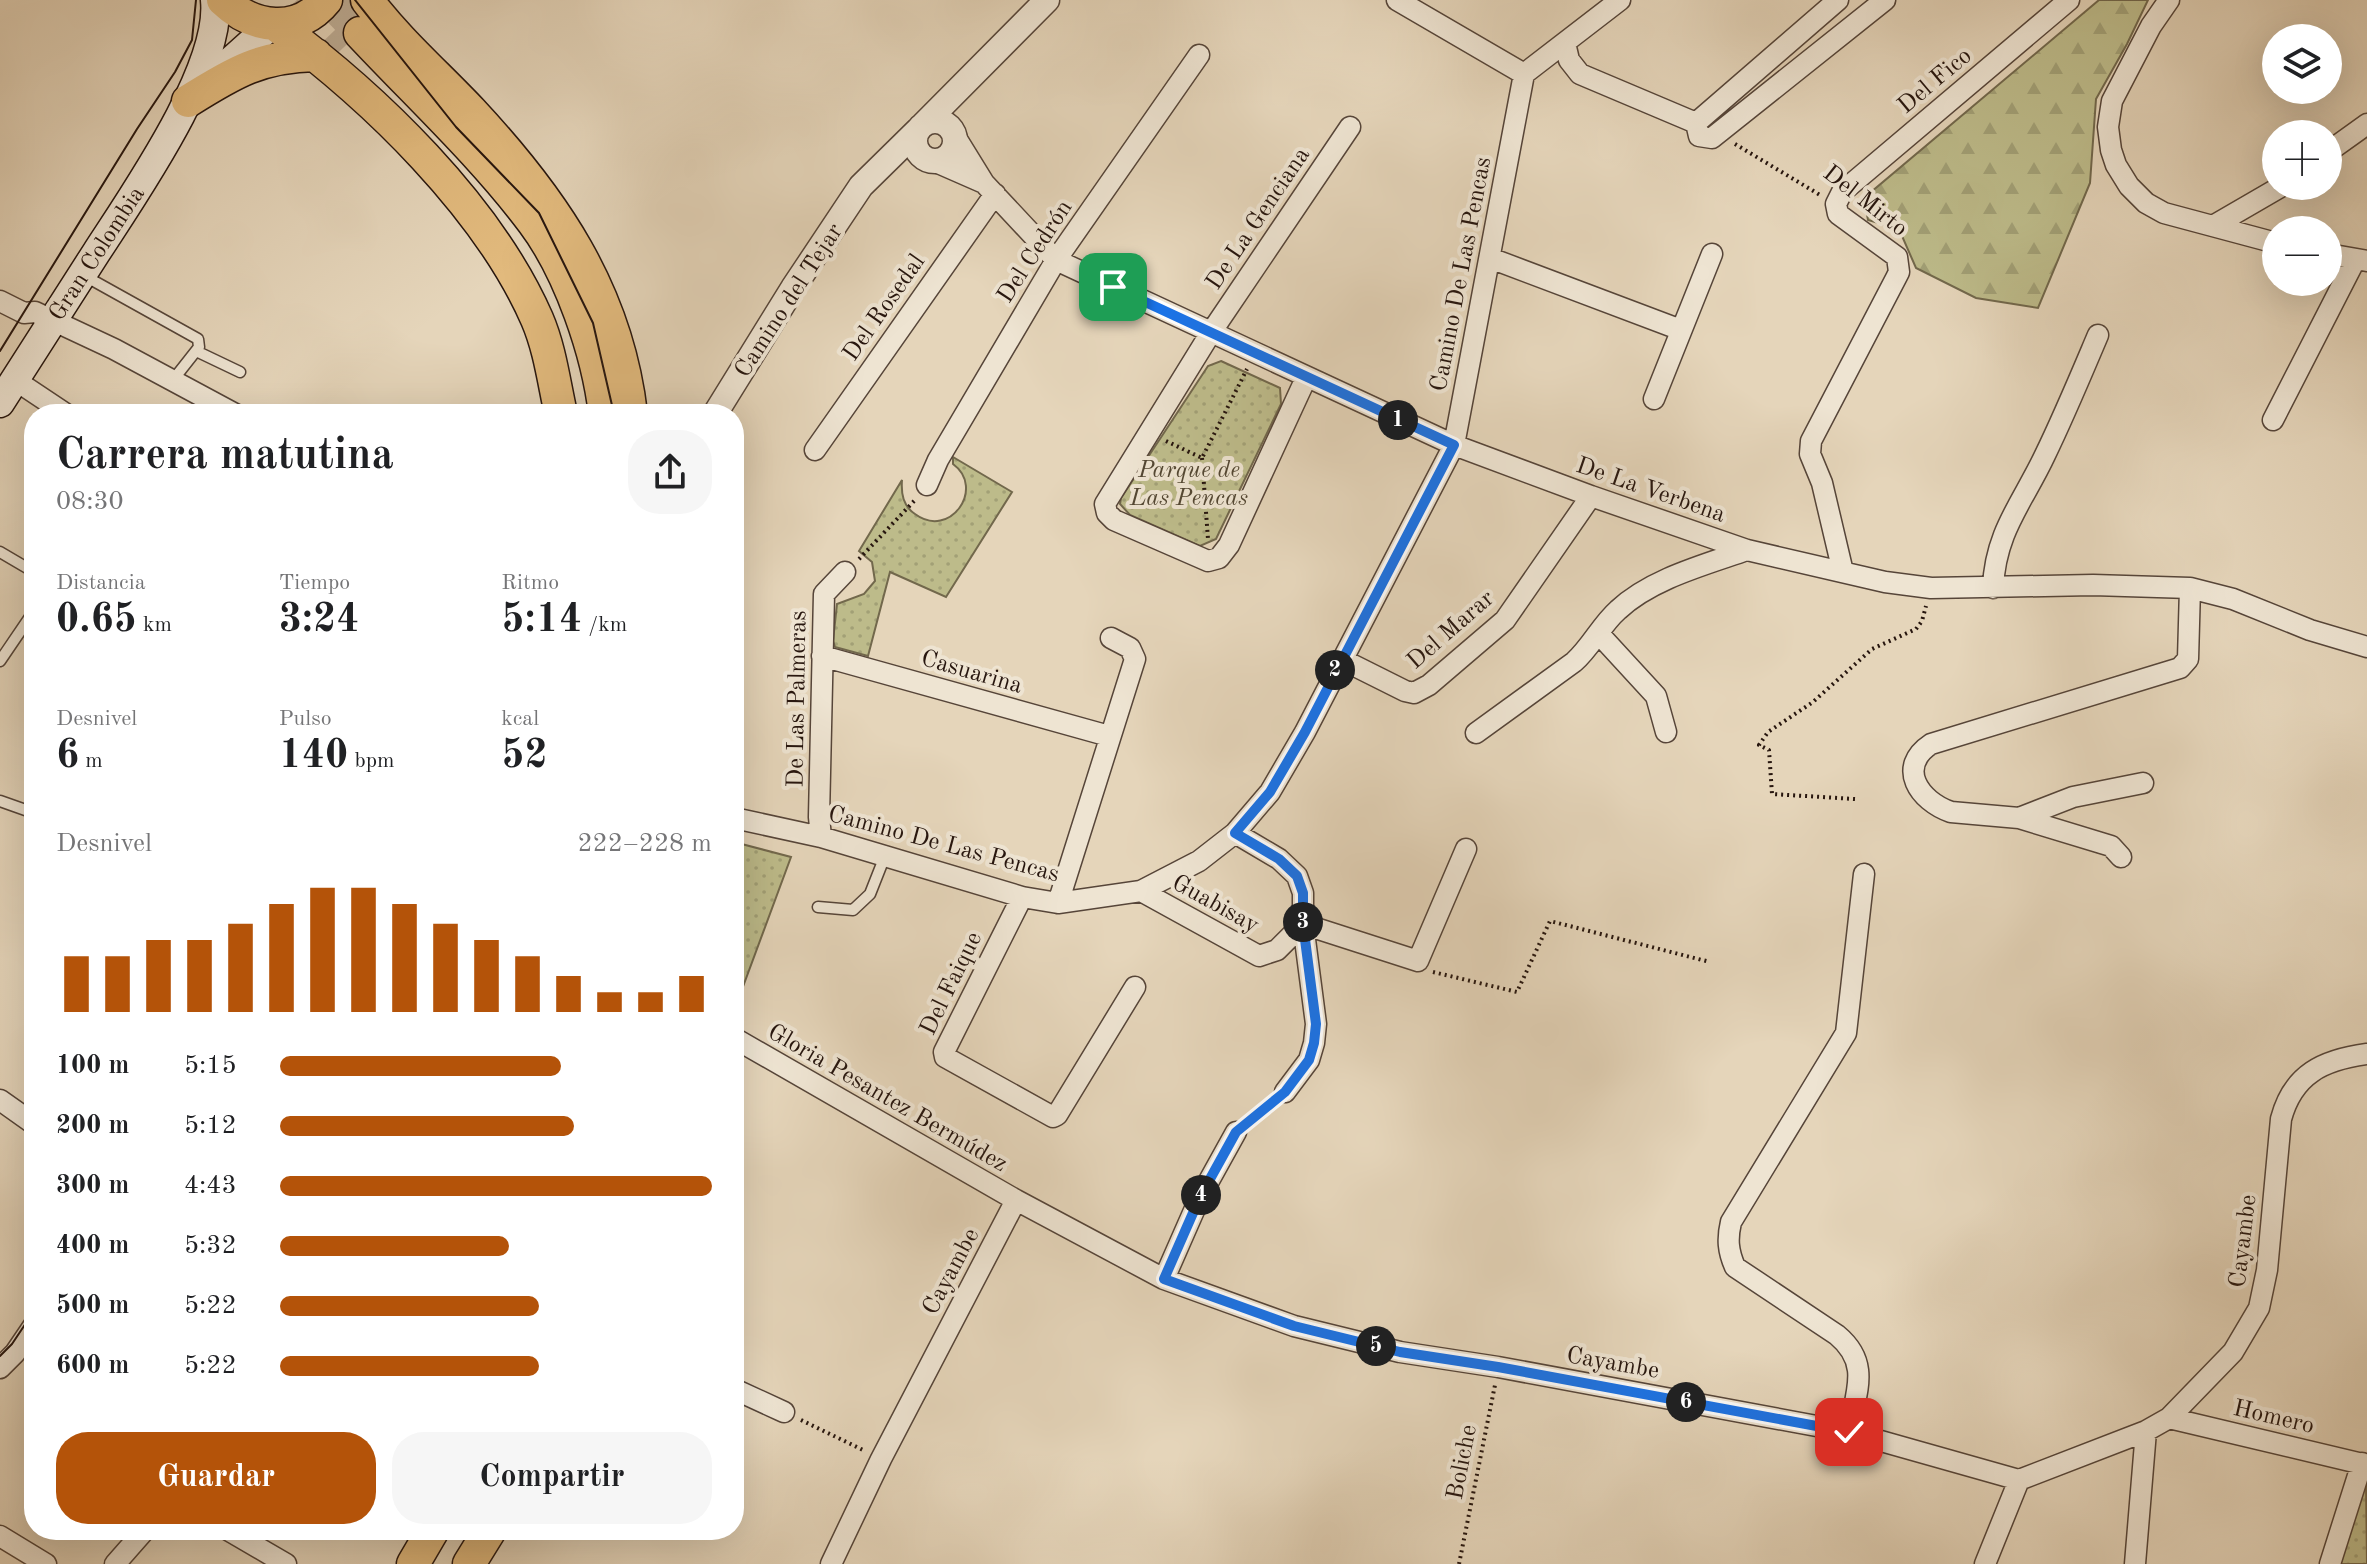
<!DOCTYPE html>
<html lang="es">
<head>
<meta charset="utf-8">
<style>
  body { margin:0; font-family:"Old Standard TT",serif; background:#f6f6f6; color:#202124; height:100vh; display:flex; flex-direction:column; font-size:30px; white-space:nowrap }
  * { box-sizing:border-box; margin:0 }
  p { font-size:26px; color:#757577 }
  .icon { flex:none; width:44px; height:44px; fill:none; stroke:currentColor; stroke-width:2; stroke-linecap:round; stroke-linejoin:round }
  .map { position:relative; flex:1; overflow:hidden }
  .side { position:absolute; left:24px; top:404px; width:720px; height:1136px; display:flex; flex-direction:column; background:#fff; border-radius:32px; box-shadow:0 8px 32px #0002 }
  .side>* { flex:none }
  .tools { position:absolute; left:2262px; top:24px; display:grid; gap:16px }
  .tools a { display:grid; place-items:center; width:80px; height:80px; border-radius:50%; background:#fff; box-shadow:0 8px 32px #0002; font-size:40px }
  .pin { position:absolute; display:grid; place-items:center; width:68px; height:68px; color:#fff; margin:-34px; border-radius:16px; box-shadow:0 4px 12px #0006 }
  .km { position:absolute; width:40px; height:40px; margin:-20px; border-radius:50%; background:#222; color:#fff; font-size:22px; line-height:40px; text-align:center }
  .round { display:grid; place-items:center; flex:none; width:84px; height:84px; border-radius:32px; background:#f6f6f6 }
  .overview { display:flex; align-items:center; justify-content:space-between; height:136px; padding:0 32px }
  h1 { font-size:44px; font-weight:700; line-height:60px }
  .metrics { display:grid; grid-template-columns:repeat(3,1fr); gap:12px; height:136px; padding:8px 32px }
  .metrics div { display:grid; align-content:center }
  .metrics b { font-size:40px; font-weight:700 }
  .metrics small { font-size:22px; font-weight:400 }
  .metrics p { font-size:22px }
  .chart { height:224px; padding:16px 32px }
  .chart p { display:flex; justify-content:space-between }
  .chart svg { width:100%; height:144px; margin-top:8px; stroke:#b45309; stroke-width:6 }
  .button { display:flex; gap:16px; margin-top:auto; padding:16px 32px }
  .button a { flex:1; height:92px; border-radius:32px; background:#b45309; color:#fff; font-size:32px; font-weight:700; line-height:92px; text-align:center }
  .button a+a { background:#f6f6f6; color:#202124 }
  ul { padding:0 32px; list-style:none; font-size:26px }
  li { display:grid; grid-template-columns:128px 96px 1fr; align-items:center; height:60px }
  li i { height:20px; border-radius:10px; background:#b45309 }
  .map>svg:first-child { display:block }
  .grass { fill:url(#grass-dots); stroke:#72684c; stroke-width:2 }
  .forest { fill:url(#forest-firs); stroke:#72684c; stroke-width:2 }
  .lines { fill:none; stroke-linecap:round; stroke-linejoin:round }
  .primary-tunnel { stroke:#bfaf98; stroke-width:32; stroke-dasharray:32 16; stroke-linecap:butt }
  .service-casing { stroke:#564539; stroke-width:13 }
  .minor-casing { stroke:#564539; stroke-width:23 }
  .tertiary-casing { stroke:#564539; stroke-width:27 }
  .secondary-casing { stroke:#26150e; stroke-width:31 }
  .primary-casing { stroke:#26150e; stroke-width:35 }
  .path { stroke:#26150e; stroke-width:4; stroke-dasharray:2 4; stroke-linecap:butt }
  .service { stroke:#eee4d2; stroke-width:10 }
  .minor { stroke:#eee4d2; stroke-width:20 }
  .tertiary { stroke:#eee4d2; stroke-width:24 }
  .secondary { stroke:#eee4d2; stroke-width:28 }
  .primary { stroke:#e2ba7d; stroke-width:32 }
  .tram { stroke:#26150e; stroke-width:2 }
  .route-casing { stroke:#fff; stroke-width:16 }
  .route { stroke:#1a73e8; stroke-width:10 }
  .labels { text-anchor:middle; stroke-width:8; stroke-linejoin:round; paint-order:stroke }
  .street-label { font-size:24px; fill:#26150e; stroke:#eee4d2 }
  .park-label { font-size:24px; font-style:italic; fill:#534733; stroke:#eee4d2 }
</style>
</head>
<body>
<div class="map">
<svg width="2367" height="1564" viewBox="0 0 2367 1564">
  <defs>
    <pattern id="grass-dots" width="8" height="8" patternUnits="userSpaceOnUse" patternTransform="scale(2)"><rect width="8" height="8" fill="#bdbb8a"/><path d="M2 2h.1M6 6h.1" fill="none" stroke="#a2a076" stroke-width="1.8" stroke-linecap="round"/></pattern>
    <pattern id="forest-firs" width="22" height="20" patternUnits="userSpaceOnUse" patternTransform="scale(2)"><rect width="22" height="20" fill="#bdbb8a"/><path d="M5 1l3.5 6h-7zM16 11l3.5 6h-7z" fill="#a2a076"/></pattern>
  </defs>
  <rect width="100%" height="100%" fill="#e5d5ba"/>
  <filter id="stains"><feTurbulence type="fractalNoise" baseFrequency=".0025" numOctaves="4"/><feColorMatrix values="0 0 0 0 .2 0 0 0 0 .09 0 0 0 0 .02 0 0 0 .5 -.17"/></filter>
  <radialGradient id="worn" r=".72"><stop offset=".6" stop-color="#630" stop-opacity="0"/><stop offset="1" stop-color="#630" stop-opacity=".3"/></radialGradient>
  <!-- grass -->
  <path class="grass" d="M 1221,361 L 1280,388 L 1281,404 L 1216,539 L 1200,546 L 1130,515 L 1120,504 L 1121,498 L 1208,366 Z
    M 953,457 L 1012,492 L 946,597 L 890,572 L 868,656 L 835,647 L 833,641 L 837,604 L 864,594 L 875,581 L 872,562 L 859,551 L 902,480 C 901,494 903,506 915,514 C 950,540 986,488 953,464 Z
    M 734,842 L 791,857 L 734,1011 Z
    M 2366,1482 L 2367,1564 L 2338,1564 Z"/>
  <!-- forest -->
  <path class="forest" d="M 2099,0 L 2148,0 L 2127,44 L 2096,99 L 2090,183 L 2038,308 L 1976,298 L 1916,268 L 1899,229 L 1868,220 L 1864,198 Z"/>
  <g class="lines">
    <!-- primary-tunnel -->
    <path class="primary-tunnel" d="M 297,0 L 343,48
      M 329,0 L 360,33"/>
    <!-- service casing -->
    <g class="service-casing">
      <path id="service" d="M 83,275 L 198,339 L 199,347 L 173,380
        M 196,351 L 240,372
        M 0,552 L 34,572
        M 0,661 L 34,611
        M 0,801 L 34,813
        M 818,907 L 853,910 L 870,894 L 885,856"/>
    </g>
    <!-- minor casing -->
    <g class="minor-casing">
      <path id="minor" d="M 1397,0 L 1524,74
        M 2169,0 L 2151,26 L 2112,101 L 2108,127 L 2111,150 L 2116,165 L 2129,186 L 2146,203 L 2164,213 L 2276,243
        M 1565,43 L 1569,60 L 1580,74 L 1696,123 L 1699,136 L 1712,138 L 1885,0
        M 1696,123 L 1838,0
        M 955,136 L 984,183 L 1056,260 L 1454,445 L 1591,496 L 1747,550 L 1885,582 L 1931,588 L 2093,585 L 2190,588 L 2233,599 L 2310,630 L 2367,647
        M 2328,152 L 2367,124
        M 936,162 L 984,183
        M 2213,226 L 2282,186
        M 2328,254 L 2367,261
        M 1490,258 L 1681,330
        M 0,301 L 24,313 L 35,312 L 114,349 L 235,414
        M 1306,378 L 1229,545 L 1219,558 L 1208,561 L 1114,520 L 1107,513 L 1105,504 L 1210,334 L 1350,127
        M 15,380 L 66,414
        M 1654,399 L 1712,254
        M 2273,420 L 2355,260
        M 815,450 L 995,194
        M 927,485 L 938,460 L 1056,260 L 1199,55
        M 1843,572 L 1822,483 L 1810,454 L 1811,441 L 1896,278 L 1899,272 L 1897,257 L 1838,214 L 1836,204 L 1842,192 L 2069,0
        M 1993,588 C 1995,532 2023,502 2045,455 C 2064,416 2081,375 2098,335
        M 1599,634 L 1656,696 L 1666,732
        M 822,656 L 1109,736
        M 1341,659 L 1405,691 L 1414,693 L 1429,685 L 1505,620 L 1591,496
        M 1476,733 L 1574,662 C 1591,647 1601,625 1618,610 C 1651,579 1704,565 1747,550
        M 734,818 L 821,837 L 1022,897 L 1058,903 L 1141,891 L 1199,861 L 1235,833 L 1270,792 L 1305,732 L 1454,445 L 1524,74 L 1620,0
        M 2019,818 L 2073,797 L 2143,783
        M 1235,833 L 1279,859 L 1297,876 L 1303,893 L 1303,924 L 1316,1024 L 1314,1043 L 1309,1060 L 1285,1092
        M 821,837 L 819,817 L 824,594 L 845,572
        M 2121,857 L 2111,846 L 2019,818 L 1951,812 C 1919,801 1896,767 1931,744 L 2180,668 L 2188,659 L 2190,588
        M 1141,891 L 1259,956 L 1277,950 L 1303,924 L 1418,961 L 1466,849
        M 1022,897 L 944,1052 L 945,1057 L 1053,1117 L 1057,1115 L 1135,987
        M 1058,903 L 1135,659 L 1130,648 L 1111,638
        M 734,1038 L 1016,1200 L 1164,1279 L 1294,1326 L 1400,1352 L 1498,1367 L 1849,1432 L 2019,1480 L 2146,1431 L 2169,1418 L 2233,1352 L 2259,1308 L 2267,1270 L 2281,1119 C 2293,1074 2323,1060 2367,1054
        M 0,1100 L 34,1124
        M 1164,1279 L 1200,1197 L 1236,1132
        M 0,1368 L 15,1353 L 34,1325
        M 734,1389 L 784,1412
        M 2169,1418 L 2367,1465
        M 1849,1432 C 1855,1393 1872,1364 1837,1335 L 1735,1267 C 1728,1251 1727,1239 1731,1222 L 1846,1033 L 1864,874
        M 228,1530 L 286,1564
        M 0,1536 L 46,1564
        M 115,1564 L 145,1530
        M 831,1564 L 881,1459 L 1016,1200
        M 1985,1564 L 2019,1480
        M 2135,1564 L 2146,1431
        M 2330,1564 L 2362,1463"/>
    </g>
    <!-- tertiary casing -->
    <g class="tertiary-casing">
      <path id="tertiary" d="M915 141a20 20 0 1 1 40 0a20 20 0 1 1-40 0Z
        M 923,125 L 1047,0
        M 715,414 L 793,288 L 861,186 L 918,130"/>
    </g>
    <!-- secondary casing -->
    <g class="secondary-casing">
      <path id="secondary" d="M 212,78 L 271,25
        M 0,403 C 32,353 64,303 96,253 C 134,194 222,69 215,0"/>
    </g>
    <!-- primary casing -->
    <g class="primary-casing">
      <path id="primary" d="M 223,0 C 253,29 298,35 326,0
        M 367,0 C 398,41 436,74 471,111 C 553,199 617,291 631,414
        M 276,25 C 374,97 488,207 537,319 C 550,349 554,383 561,414
        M 360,33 C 418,95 482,154 533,222 C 570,271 598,353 605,414
        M 188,101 C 234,72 261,56 316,55
        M 413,1564 L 433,1530
        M 469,1564 L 490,1530"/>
    </g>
    <!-- path -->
    <path class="path" d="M 1735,144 L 1820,195
      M 1166,441 L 1202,458 L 1247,369
      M 1202,458 L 1208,539
      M 859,559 L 916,499
      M 1855,799 L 1772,794 L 1769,750 L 1759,745 L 1768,732 L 1813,702 L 1872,649 L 1916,629 L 1922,621 L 1926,606
      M 1433,972 L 1517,992 L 1550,921 L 1710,962
      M 1250,1121 L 1271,1104
      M 801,1420 L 865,1451
      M 1459,1564 L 1495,1385"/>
    <!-- service -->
    <use href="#service" class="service"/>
    <!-- minor -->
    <use href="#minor" class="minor"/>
    <!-- tertiary -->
    <use href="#tertiary" class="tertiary"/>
    <!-- secondary -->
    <use href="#secondary" class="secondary"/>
    <!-- primary -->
    <use href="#primary" class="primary"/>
    <!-- tram -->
    <path class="tram" d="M 355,0 L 456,127 L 539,213 L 593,323 L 614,414
      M 0,351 L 137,129 L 175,72 L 192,40 L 196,0
      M 0,1356 L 12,1344 L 34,1311"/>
  </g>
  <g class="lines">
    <!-- route casing -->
    <g class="route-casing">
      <path id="route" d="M 1113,287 L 1454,445 L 1305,732 L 1270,792 L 1235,833 L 1279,859 L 1297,876 L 1303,893 L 1303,924 L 1316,1024 L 1314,1043 L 1309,1060 L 1285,1092 L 1236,1132 L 1200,1197 L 1164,1279 L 1294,1326 L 1400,1352 L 1498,1367 L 1849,1432"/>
    </g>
    <!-- route -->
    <use href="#route" class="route"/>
  </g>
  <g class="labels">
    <!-- street labels -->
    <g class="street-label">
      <text transform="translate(1934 80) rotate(-40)" y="8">Del Fico</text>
      <text transform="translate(1866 200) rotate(38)" y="8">Del Mirto</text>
      <text transform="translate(1257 218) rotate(-56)" y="8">De La Genciana</text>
      <text transform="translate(1034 251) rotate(-57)" y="8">Del Cedrón</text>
      <text transform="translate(96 253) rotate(-57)" y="8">Gran Colombia</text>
      <text transform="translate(1460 274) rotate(-79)" y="8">Camino De Las Pencas</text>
      <text transform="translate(788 300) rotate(-57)" y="8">Camino del Tejar</text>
      <text transform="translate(883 307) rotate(-55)" y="8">Del Rosedal</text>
      <text transform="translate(1651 489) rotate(19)" y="8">De La Verbena</text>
      <text transform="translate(1450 629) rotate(-41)" y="8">Del Marar</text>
      <text transform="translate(972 671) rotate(16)" y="8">Casuarina</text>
      <text transform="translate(796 699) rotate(-89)" y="8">De Las Palmeras</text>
      <text transform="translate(944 843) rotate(15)" y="8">Camino De Las Pencas</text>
      <text transform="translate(1216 903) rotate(29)" y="8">Guabisay</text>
      <text transform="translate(950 983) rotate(-64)" y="8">Del Faique</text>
      <text transform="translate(888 1097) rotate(30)" y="8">Gloria Pesantez Bermúdez</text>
      <text transform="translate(2242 1241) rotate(-83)" y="8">Cayambe</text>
      <text transform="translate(950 1271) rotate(-62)" y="8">Cayambe</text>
      <text transform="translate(1613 1362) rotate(10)" y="8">Cayambe</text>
      <text transform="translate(2274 1416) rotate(13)" y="8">Homero</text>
      <text transform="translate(1461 1462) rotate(-79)" y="8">Boliche</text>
    </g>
    <!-- park labels -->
    <g class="park-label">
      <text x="1189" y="477">Parque de<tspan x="1189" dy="28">Las Pencas</tspan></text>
    </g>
  </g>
  <rect width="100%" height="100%" filter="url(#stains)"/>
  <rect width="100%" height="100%" fill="url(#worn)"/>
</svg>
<div class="tools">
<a><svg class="icon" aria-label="layers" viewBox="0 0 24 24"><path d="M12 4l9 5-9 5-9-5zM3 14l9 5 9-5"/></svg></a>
<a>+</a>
<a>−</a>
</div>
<div class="pin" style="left:1113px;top:287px;background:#1e9e55"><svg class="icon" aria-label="arrive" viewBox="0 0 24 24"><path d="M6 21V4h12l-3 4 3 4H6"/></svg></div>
<div class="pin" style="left:1849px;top:1432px;background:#d93025"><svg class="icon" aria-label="check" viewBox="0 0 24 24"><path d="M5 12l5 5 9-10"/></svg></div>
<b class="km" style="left:1398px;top:420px">1</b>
<b class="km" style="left:1335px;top:670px">2</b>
<b class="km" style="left:1303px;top:922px">3</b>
<b class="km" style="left:1201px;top:1195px">4</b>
<b class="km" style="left:1376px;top:1346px">5</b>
<b class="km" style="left:1686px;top:1402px">6</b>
<section class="side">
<div class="overview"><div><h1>Carrera matutina</h1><p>08:30</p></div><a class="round"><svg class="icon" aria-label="share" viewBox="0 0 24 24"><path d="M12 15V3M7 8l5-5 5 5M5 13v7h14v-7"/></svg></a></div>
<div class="metrics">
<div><p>Distancia</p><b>0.65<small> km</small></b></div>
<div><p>Tiempo</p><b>3:24</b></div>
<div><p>Ritmo</p><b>5:14<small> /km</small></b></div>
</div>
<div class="metrics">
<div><p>Desnivel</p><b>6<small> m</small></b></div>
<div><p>Pulso</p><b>140<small> bpm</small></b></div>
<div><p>kcal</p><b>52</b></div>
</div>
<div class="chart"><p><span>Desnivel</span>222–228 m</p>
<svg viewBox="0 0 160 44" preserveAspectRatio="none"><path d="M5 44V27M15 44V27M25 44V22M35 44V22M45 44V17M55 44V11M65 44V6M75 44V6M85 44V11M95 44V17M105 44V22M115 44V27M125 44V33M135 44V38M145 44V38M155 44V33"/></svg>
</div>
<ul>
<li><b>100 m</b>5:15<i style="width:65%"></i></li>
<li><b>200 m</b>5:12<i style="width:68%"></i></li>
<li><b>300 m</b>4:43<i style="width:100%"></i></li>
<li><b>400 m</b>5:32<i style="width:53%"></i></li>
<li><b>500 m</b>5:22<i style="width:60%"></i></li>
<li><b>600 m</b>5:22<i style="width:60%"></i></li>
</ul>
<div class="button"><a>Guardar</a><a>Compartir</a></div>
</section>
</div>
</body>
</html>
